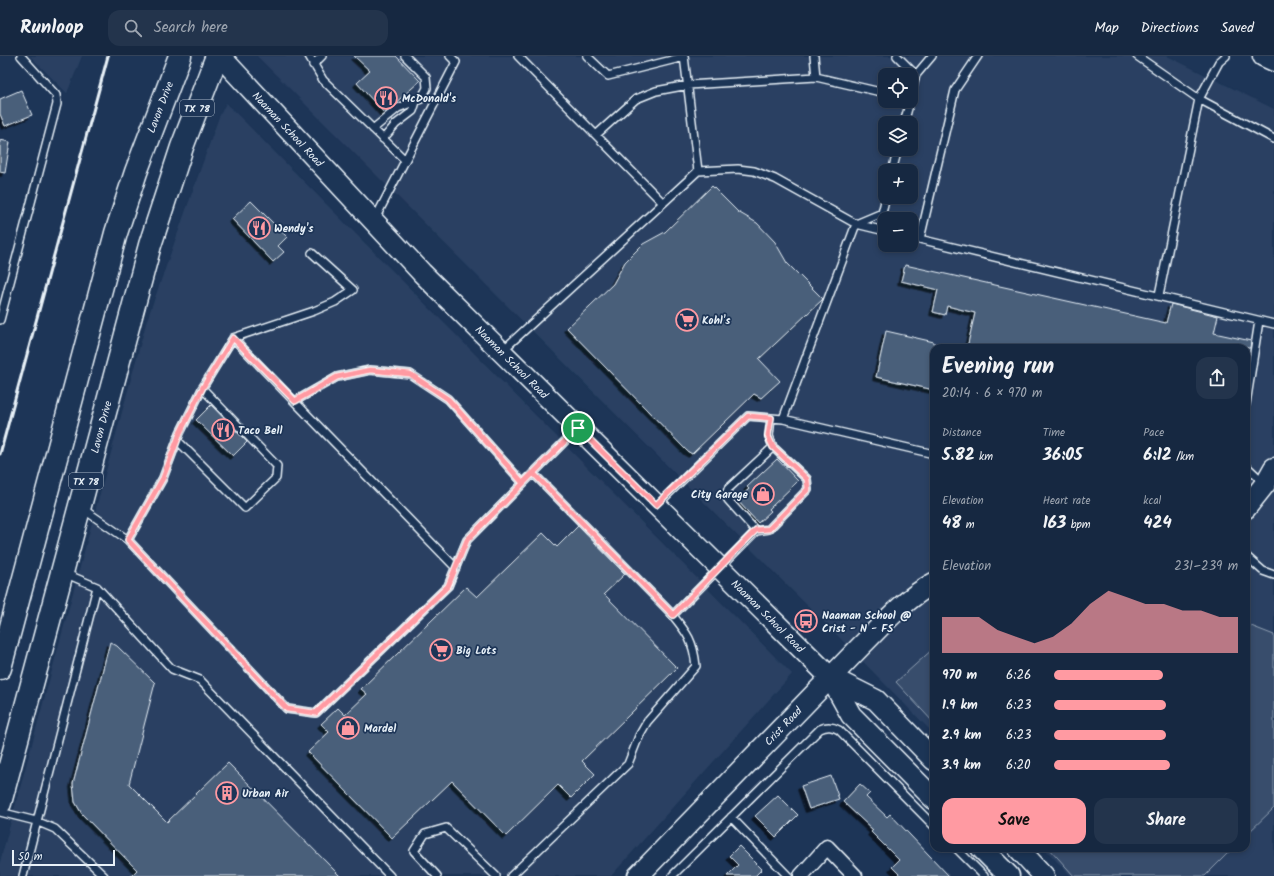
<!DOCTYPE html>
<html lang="en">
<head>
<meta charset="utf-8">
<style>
  body { margin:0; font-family:Kalam,sans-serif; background:#23344c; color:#f1f3f6; height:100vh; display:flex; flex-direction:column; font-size:15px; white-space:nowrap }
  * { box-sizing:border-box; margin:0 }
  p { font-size:13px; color:#9ea6b1 }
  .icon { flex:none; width:22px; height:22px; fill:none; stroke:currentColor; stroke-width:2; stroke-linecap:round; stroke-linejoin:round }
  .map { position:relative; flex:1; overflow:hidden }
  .details { position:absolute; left:930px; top:288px; width:320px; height:508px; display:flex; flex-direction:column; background:#162841; border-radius:12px; box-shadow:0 2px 6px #0003,0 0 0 1px #35445a }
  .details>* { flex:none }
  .fabs { position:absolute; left:878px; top:12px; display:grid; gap:8px }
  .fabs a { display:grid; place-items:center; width:40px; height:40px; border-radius:8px; background:#162841; box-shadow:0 2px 6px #0003,0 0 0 1px #35445a; font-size:20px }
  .scale { position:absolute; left:12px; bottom:10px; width:103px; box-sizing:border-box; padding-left:4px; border:2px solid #e8f1f8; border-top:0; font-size:11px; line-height:14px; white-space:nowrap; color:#e8f1f8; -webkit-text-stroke:3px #1d3557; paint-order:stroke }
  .pin { position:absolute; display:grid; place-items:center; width:34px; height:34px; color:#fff; margin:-17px; border:2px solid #fff; border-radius:50%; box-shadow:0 1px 4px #0007 }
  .round { display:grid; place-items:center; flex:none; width:42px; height:42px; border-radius:12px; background:#23344c }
  .headline { display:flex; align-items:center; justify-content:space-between; height:68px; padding:0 12px }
  h1 { font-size:22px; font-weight:600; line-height:30px }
  .figures { display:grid; grid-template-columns:repeat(3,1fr); gap:6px; height:68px; padding:4px 12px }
  .figures div { display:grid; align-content:center }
  .figures b { font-size:17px; font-weight:600 }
  .figures small { font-size:11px; font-weight:400 }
  .figures p { font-size:11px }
  .chart { height:112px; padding:8px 12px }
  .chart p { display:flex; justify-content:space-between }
  .chart svg { width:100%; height:72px; margin-top:4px; fill:#ff9aa2; opacity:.7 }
  .button { display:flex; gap:8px; margin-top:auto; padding:8px 12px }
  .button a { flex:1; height:46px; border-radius:12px; background:#ff9aa2; color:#111; font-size:16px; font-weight:600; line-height:46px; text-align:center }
  .button a+a { background:#23344c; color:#f1f3f6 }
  ul { padding:0 12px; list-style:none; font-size:13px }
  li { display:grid; grid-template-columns:64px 48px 1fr; align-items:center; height:30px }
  li i { height:10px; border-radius:5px; background:#ff9aa2 }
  header { display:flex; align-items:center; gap:24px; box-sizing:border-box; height:56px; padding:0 20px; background:#162841; border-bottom:1px solid #35445a }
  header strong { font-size:19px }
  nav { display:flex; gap:22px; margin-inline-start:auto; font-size:14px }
  .search { width:280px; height:36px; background:#23344c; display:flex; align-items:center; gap:10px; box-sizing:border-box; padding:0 14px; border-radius:12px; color:#9ea6b1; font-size:15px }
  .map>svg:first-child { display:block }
  .built { fill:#2a4162; fill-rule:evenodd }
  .green { fill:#374d6c; stroke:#909fb2 }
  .building { fill:#495e7a; stroke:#e8f1f8; filter:url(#shadow) }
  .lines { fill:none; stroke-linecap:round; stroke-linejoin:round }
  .lane-casing { stroke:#e8f1f8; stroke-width:10 }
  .street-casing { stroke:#e8f1f8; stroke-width:17 }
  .secondary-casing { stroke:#e8f1f8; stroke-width:23 }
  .primary-casing { stroke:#e8f1f8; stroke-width:25 }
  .lane { stroke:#1d3557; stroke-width:7 }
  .street { stroke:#1d3557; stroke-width:14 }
  .secondary { stroke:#1d3557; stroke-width:20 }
  .primary { stroke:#1d3557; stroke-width:22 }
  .rail { stroke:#e8f1f8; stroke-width:3 }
  .route-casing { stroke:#fff; stroke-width:8 }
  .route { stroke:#ff9aa2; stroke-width:5 }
  .labels { text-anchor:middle; stroke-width:3.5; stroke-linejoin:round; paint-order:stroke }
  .shield { fill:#1d3557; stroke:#abb9c8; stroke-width:1 }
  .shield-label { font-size:10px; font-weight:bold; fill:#e8f1f8 }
  .poi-label { font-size:11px; font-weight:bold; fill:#e8f1f8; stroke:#1d3557; text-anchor:start }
  .street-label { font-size:11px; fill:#e8f1f8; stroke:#1d3557 }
</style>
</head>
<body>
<header>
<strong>Runloop</strong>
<div class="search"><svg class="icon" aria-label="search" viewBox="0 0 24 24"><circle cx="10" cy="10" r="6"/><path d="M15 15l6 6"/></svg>Search here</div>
<nav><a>Map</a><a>Directions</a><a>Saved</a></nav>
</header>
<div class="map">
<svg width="1274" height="820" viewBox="0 0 1274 820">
  <defs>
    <filter id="shadow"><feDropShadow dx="-3.5" dy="3.5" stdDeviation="0" flood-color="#0009"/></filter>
  </defs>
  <rect width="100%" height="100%" fill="#1d3557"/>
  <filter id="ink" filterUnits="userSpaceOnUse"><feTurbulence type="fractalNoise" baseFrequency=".025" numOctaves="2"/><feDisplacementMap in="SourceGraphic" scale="8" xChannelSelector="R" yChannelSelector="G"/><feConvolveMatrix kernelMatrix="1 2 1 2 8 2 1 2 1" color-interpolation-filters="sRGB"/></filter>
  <g filter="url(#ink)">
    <!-- built -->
    <path class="built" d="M 30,0 L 82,0 L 67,37 Z
      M 257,0 L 1167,0 L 1274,53 L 1274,820 L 1071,820 L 1044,792 L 1246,792 L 1246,292 L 934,292 L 934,678 L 833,575 ZM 885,19 L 911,19 L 911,45 L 885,45 ZM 885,67 L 911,67 L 911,93 L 885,93 ZM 885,115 L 911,115 L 911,141 L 885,141 ZM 885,163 L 911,163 L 911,189 L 885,189 Z
      M 226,47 L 792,618 L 611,820 L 0,820 L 0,806 L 147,264 L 219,61 Z"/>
    <!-- green -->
    <path class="green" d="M 1246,568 L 1274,579 L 1274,752 L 1246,779 Z
      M 934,592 L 934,667 L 896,626 Z
      M 1049,792 L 1233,792 L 1205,820 L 1074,820 Z"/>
    <!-- building -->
    <path class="building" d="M 354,0 L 396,0 L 420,25 L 384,57 L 357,27 L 370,15 Z
      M 21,34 L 32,59 L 5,70 L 0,58 L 0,43 Z
      M 0,84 L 10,86 L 5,117 L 0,116 Z
      M 712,130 L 738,156 L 757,167 L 775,186 L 787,207 L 823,243 L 759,303 L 780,325 L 761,342 L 754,338 L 692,398 L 687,395 L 567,272 L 613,228 L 625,206 L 643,188 L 665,176 Z
      M 251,145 L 287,181 L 278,190 L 284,196 L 273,206 L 232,163 Z
      M 905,209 L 1166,267 L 1171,248 L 1218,260 L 1214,277 L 1251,285 L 1250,292 L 967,292 L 975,257 L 947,250 L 945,259 L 933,256 L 938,234 L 901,225 Z
      M 886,275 L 934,286 L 934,334 L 876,321 Z
      M 211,349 L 247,386 L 233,400 L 196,364 Z
      M 777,403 L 798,425 L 769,453 L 771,455 L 758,467 L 737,444 L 749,433 L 747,431 Z
      M 578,470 L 625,518 L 604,538 L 677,612 L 582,705 L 595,718 L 571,742 L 558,729 L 506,780 L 452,725 L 392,782 L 308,696 L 329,676 L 321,668 L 338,652 L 345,659 L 367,638 L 361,633 L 466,531 L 477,541 L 543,477 L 557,491 Z
      M 110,586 L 117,590 L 155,627 L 129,728 L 167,766 L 228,707 L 340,820 L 131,820 L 137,814 L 82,758 L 75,746 L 73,728 Z
      M 831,720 L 839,743 L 809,753 L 801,730 Z
      M 860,728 L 870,737 L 866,741 L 887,761 L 890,758 L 949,820 L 901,820 L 892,811 L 899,804 L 871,776 L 873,774 L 843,746 Z
      M 778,739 L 798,759 L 776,781 L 755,760 Z
      M 739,790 L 762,813 L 755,820 L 727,820 L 738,809 L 729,800 Z"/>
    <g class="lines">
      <!-- lane casing -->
      <g class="lane-casing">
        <path id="lane" d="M 309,0 L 323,24 L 405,104
          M 518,0 L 663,147
          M 587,0 L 608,20 L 684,1
          M 814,0 L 816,21 L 885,37
          M 897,0 L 916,19
          M 1137,0 L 1199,43 L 1274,83
          M 313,9 L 322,0
          M 911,39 L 916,19 L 932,0
          M 904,67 L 910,45
          M 373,73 L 398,52 L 421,43 L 427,32 L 426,21 L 405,0
          M 596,79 L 636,43 L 656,35 L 688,29 L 816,21
          M 383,83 L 396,68 L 413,55 L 416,46
          M 892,115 L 898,93
          M 375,163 L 456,6 L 450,0
          M 856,168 L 882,157 L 886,141
          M 856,168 L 885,175
          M 911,181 L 1274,268
          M 920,183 L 955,34 L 978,0
          M 1159,239 L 1199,43 L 1219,6 L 1226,0
          M 0,264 L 57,48 L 56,39 L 21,0
          M 233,282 L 456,512
          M 502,295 L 698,115 L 684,0
          M 295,345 L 337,321 L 370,314 L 410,318 L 448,343 L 523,427
          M 1246,348 L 1259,265
          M 783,363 L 934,398
          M 177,384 L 245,452 L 276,422 L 277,410 L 202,332
          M 1246,410 L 1263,426
          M 658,448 L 748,360 L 783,363 L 856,168 L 775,123 L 754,115 L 738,113 L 698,115
          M 83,453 L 128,484 L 163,422 L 180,377 L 203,331 L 233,282 L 314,255 L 335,246 L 353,234 L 312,197
          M 756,475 L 769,473 L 808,433 L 807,423 L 773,391
          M 128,484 L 287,653 L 316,657 L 448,530 L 467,484 L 578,372
          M 1246,500 L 1263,515 L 1274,519
          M 64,517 L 97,531 L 172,613 L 200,624 L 390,820
          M 673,559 L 756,475 L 728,444 L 726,439 L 728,433 L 773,391 L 769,380 L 771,362
          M 0,756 L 36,765 L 55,773 L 104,820
          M 731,761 L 788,820
          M 956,792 L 984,820
          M 23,820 L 97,531
          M 437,820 L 414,795 L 425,778 L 446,772 L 496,820
          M 511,820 L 628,708 L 639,680 L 647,666 L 696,610 C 693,583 687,577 670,556 L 533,417
          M 672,820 L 820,673 C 827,670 832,670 839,674 L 934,770"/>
      </g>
      <!-- street casing -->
      <g class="street-casing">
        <path id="street" d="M 801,820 L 827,791 L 855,820"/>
      </g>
      <!-- secondary casing -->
      <g class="secondary-casing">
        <path id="secondary" d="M 220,0 L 422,217 L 830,621 L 851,659 L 934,743
          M 1263,0 L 1274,5
          M 1246,452 L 1265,428 L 1274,412
          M 830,621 L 876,644 L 934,704
          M 981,792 L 1009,820
          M 1018,792 L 1044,820
          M 638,820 L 861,590 C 883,568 906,542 934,527"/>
      </g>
      <!-- primary casing -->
      <g class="primary-casing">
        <path id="primary" d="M 0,612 L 116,177 L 136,116 L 180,0
          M 0,747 L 150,189 L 182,91 L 217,0"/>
      </g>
      <!-- lane -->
      <use href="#lane" class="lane"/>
      <!-- street -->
      <use href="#street" class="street"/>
      <!-- secondary -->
      <use href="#secondary" class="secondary"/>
      <!-- primary -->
      <use href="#primary" class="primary"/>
      <!-- rail -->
      <path class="rail" d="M 0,398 L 108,0"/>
    </g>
  </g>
  <g class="lines" filter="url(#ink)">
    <!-- route casing -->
    <g class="route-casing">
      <path id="route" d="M 578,372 C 543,407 508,443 473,478 L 467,484 L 448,530 L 316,657 L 287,653 L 128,484 L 163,422 L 180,377 L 203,331 L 233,282 L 295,345 L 337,321 L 370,314 L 410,318 L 448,343 L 523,427 L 533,417 L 673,559 L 756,474 L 769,473 L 808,433 L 807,423 L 773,391 L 768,380 L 771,362 L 748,360 L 656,449 L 578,372"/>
    </g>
    <!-- route -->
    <use href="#route" class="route"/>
  </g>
  <!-- icons -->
  <defs>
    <g id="restaurant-ring" transform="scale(1.15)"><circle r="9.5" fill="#1d3557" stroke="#ff9aa2" stroke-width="1.5"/><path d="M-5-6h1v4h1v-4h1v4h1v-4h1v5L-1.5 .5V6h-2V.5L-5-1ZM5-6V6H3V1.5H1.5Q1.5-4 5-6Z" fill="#ff9aa2"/></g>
    <g id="supermarket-ring" transform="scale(1.15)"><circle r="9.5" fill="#1d3557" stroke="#ff9aa2" stroke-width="1.5"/><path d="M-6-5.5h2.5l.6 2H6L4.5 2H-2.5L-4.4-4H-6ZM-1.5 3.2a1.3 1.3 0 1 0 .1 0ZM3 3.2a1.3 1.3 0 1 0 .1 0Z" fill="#ff9aa2"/></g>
    <g id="shop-ring" transform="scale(1.15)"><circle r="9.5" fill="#1d3557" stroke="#ff9aa2" stroke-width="1.5"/><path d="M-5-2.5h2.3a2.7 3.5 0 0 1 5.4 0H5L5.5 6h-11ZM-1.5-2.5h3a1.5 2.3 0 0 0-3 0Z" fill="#ff9aa2"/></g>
    <g id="bus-ring" transform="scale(1.15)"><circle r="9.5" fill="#1d3557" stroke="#ff9aa2" stroke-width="1.5"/><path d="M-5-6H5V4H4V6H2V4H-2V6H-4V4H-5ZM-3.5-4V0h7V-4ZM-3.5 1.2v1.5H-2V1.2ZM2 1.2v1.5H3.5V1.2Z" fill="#ff9aa2"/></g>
    <g id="building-ring" transform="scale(1.15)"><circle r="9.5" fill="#1d3557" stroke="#ff9aa2" stroke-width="1.5"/><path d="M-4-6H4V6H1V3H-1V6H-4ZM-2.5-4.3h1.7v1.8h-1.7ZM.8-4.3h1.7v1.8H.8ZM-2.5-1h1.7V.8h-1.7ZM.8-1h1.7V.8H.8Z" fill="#ff9aa2"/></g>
  </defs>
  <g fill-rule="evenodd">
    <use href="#restaurant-ring" x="386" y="42"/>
    <use href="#restaurant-ring" x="259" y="172"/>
    <use href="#supermarket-ring" x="687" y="264"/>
    <use href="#restaurant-ring" x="223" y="374"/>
    <use href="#shop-ring" x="763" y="438"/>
    <use href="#bus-ring" x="806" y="565"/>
    <use href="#supermarket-ring" x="441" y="594"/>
    <use href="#shop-ring" x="348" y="672"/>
    <use href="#building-ring" x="227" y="737"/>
  </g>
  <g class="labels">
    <!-- shield labels -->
    <g class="shield">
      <rect x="180" y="44" width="34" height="16" rx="3"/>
      <rect x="69" y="417" width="34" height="16" rx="3"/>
    </g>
    <g class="shield-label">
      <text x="197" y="56">TX 78</text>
      <text x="86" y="429">TX 78</text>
    </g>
    <!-- poi labels -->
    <g class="poi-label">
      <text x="402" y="46">McDonald's</text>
      <text x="274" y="176">Wendy's</text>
      <text x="702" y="268">Kohl's</text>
      <text x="238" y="378">Taco Bell</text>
      <text x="748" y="442" text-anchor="end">City Garage</text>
      <text x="822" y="563">Naaman School @<tspan x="822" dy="13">Crist - N - FS</tspan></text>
      <text x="456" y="598">Big Lots</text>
      <text x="364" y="676">Mardel</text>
      <text x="242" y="741">Urban Air</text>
    </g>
    <!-- street labels -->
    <g class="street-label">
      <text transform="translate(160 51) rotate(-69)" y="4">Lavon Drive</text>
      <text transform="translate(288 73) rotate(47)" y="4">Naaman School Road</text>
      <text transform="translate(512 306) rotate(45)" y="4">Naaman School Road</text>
      <text transform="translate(101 371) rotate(-75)" y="4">Lavon Drive</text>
      <text transform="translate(768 560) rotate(45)" y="4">Naaman School Road</text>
      <text transform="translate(783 670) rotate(-46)" y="4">Crist Road</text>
    </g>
  </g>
</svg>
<div class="fabs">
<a><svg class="icon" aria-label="locate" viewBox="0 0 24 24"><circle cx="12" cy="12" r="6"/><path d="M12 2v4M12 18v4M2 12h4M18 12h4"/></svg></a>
<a><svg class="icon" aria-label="layers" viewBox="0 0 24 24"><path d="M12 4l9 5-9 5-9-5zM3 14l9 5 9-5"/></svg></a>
<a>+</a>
<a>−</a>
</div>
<div class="scale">50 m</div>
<div class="pin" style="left:578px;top:372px;background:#1e9e55"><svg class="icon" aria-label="arrive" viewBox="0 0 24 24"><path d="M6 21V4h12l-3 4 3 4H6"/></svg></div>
<section class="details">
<div class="headline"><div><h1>Evening run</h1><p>20:14 · 6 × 970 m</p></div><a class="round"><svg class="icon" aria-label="share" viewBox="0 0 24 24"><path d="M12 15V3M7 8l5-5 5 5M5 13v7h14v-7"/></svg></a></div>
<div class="figures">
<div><p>Distance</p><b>5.82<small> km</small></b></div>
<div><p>Time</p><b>36:05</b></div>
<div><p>Pace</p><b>6:12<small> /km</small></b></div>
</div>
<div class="figures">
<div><p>Elevation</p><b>48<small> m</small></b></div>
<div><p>Heart rate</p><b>163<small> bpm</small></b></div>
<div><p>kcal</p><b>424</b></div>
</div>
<div class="chart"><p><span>Elevation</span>231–239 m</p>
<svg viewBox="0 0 160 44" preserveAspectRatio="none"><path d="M0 44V22L10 22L20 22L30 30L40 34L50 38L60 34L70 26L80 14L90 6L100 10L110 14L120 14L130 18L140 18L150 22L160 22V44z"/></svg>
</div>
<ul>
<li><b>970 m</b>6:26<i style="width:59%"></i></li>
<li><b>1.9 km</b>6:23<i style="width:61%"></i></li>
<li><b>2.9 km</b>6:23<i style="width:61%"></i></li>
<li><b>3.9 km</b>6:20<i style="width:63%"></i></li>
</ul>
<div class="button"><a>Save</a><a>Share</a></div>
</section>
</div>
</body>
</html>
